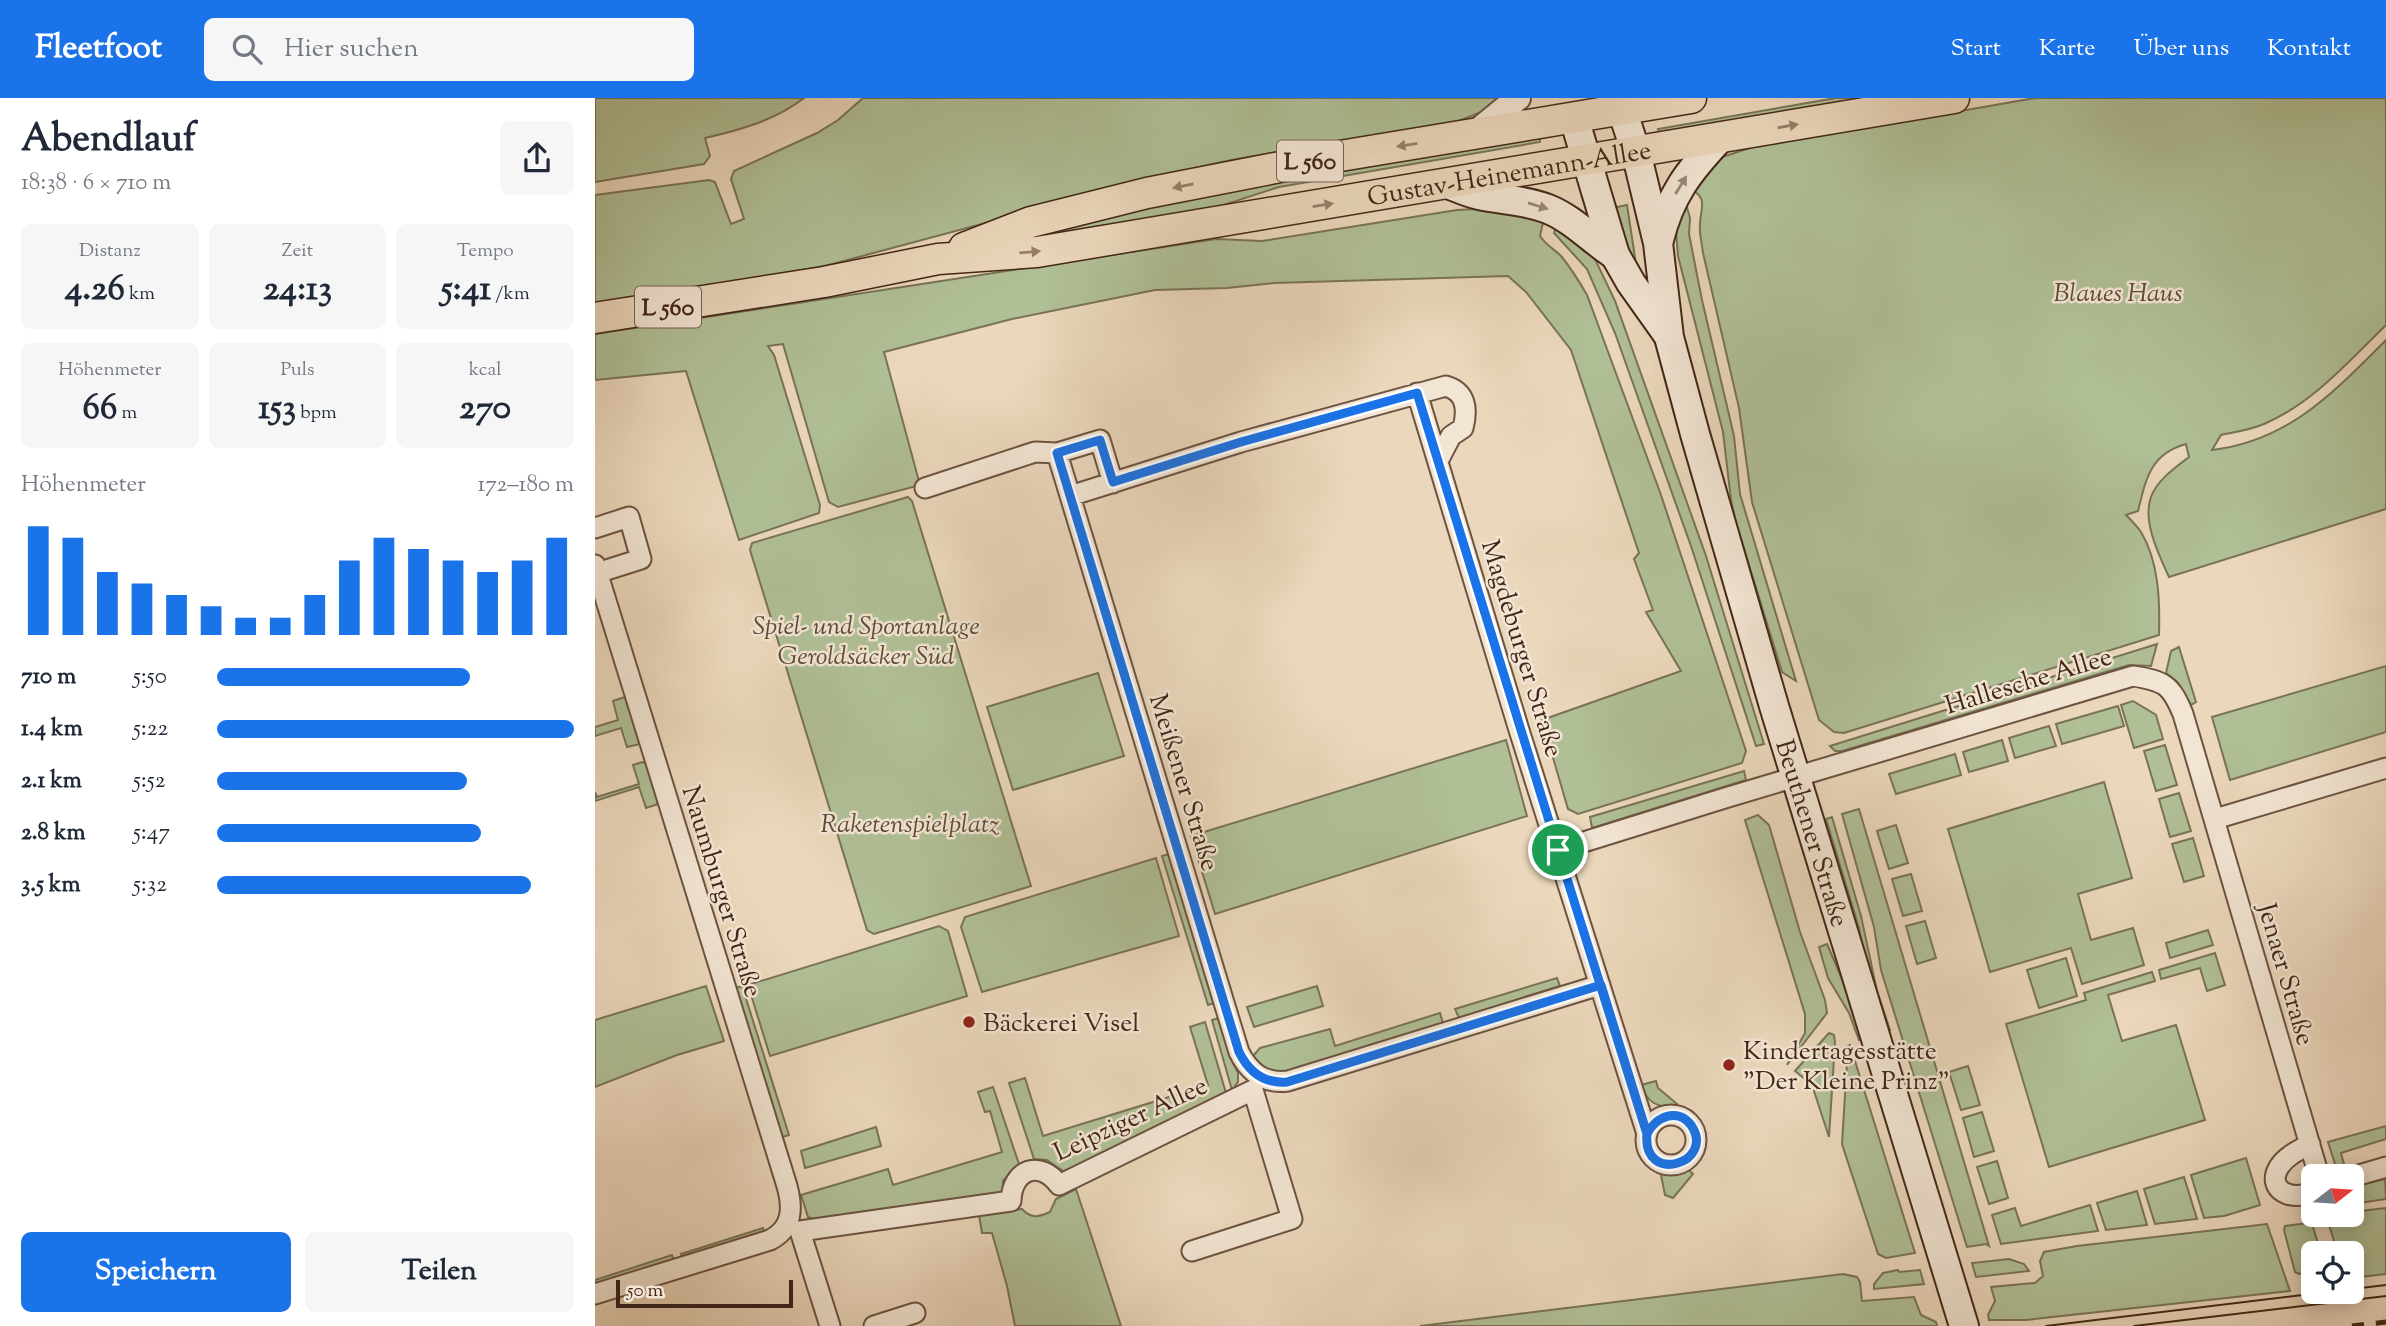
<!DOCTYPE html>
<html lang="de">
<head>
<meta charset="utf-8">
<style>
  body { margin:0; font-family:"Sorts Mill Goudy",serif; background:#f6f6f7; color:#1f2937; height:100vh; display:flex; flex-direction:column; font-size:26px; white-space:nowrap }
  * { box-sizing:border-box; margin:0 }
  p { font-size:23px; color:#747a83 }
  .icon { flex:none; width:38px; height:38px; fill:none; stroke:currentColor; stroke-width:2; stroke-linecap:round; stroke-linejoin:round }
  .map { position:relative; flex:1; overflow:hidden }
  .sheet { display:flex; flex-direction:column; background:#fff; width:595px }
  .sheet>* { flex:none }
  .needle { width:46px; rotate:73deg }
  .fabs { position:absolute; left:1706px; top:1066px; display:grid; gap:14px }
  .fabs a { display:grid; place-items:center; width:63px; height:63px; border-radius:10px; background:#fff; box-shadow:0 4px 18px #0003; font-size:35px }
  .scale { position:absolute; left:21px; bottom:18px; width:177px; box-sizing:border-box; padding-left:7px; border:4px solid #422718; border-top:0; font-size:19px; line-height:24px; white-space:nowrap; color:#422718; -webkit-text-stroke:5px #f2e5d3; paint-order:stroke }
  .pin { position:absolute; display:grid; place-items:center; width:60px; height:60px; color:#fff; margin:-30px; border:4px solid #fff; border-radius:50%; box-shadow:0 2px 7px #0007 }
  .round { display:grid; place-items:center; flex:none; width:74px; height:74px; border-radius:10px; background:#f6f6f7 }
  .summary { display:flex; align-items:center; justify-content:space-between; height:119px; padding:0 21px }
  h1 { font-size:38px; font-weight:800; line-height:52px }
  .stats { display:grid; grid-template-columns:repeat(3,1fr); gap:10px; height:119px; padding:7px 21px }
  .stats div { display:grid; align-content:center; border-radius:10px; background:#f6f6f7; text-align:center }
  .stats b { font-size:35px; font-weight:800 }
  .stats small { font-size:19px; font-weight:400 }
  .stats p { font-size:19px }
  .chart { height:196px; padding:14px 21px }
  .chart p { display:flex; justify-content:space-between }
  .chart svg { width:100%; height:126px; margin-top:7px; stroke:#1a73e8; stroke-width:6 }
  .cta { display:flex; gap:14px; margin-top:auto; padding:14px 21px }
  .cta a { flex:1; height:80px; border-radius:10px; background:#1a73e8; color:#fff; font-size:28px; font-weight:800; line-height:80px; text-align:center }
  .cta a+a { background:#f6f6f7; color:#1f2937 }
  ul { padding:0 21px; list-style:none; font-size:23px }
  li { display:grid; grid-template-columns:112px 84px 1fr; align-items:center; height:52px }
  li i { height:18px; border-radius:9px; background:#1a73e8 }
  header { display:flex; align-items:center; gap:42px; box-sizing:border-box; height:98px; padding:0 35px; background:#1a73e8; color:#fff }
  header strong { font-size:33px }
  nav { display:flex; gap:38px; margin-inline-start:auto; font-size:24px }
  .search { width:490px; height:63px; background:#f6f6f7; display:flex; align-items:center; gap:18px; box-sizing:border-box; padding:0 24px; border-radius:10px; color:#747a83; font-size:26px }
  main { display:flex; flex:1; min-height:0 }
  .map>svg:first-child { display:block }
  .green { fill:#b0bf96; stroke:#797357; stroke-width:2 }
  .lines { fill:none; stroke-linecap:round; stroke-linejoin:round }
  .minor-casing { stroke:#6c5341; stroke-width:23 }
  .tertiary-casing { stroke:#6c5341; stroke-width:28 }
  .secondary-casing { stroke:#422718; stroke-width:32 }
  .primary-casing { stroke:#422718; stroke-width:33 }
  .minor { stroke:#f2e5d3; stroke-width:19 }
  .tertiary { stroke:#f2e5d3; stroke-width:24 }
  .secondary { stroke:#f2e5d3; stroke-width:28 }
  .primary { stroke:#ebd7bc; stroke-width:30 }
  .tram { stroke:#422718; stroke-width:2 }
  .rail { stroke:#422718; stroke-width:5; stroke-dasharray:12 12; stroke-linecap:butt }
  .oneway { fill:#967f6a }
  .oneway2 { fill:#9a8676 }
  .route-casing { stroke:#fff; stroke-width:14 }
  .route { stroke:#1a73e8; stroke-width:9 }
  .poi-dot { fill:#8f2418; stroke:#f2e5d3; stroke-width:2.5 }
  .labels { text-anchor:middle; stroke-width:5; stroke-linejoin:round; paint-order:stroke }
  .shield { fill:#f2e5d3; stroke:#776050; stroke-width:2 }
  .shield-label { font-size:24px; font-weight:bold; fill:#422718 }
  .street-label { font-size:26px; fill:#422718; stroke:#f2e5d3 }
  .park-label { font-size:26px; font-style:italic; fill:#5e4d38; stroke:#f2e5d3 }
  .poi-label { font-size:26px; fill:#422718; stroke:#f2e5d3; text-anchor:start }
</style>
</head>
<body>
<header>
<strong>Fleetfoot</strong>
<div class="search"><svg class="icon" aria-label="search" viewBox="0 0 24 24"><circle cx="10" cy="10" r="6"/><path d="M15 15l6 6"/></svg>Hier suchen</div>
<nav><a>Start</a><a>Karte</a><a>Über uns</a><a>Kontakt</a></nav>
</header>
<main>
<section class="sheet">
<div class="summary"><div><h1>Abendlauf</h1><p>18:38 · 6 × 710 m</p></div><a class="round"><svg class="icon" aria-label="share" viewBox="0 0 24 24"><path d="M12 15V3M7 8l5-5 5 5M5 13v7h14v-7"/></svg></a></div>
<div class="stats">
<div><p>Distanz</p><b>4.26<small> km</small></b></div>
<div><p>Zeit</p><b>24:13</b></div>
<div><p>Tempo</p><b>5:41<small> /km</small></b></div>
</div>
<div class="stats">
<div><p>Höhenmeter</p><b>66<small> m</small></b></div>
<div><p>Puls</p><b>153<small> bpm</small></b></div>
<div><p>kcal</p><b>270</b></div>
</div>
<div class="chart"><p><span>Höhenmeter</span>172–180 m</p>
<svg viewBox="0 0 160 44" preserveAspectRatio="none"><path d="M5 44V6M15 44V10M25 44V22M35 44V26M45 44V30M55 44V34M65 44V38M75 44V38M85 44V30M95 44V18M105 44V10M115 44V14M125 44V18M135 44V22M145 44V18M155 44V10"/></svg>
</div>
<ul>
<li><b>710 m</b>5:50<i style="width:71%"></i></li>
<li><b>1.4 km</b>5:22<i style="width:100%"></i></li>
<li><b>2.1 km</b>5:52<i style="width:70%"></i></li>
<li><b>2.8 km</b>5:47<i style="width:74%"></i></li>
<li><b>3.5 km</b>5:32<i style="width:88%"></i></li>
</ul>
<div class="cta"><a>Speichern</a><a>Teilen</a></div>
</section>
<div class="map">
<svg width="1791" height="1228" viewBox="0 0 1791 1228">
  <rect width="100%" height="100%" fill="#ebd7bc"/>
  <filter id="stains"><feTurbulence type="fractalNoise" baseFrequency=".00286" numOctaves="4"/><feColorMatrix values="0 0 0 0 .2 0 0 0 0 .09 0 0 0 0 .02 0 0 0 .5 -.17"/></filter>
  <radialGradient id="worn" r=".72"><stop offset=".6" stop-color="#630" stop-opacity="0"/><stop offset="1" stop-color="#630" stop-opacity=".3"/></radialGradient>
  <!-- green -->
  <path class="green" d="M 0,0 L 209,0 C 181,22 145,32 110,40 L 115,58 L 109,66 L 0,84 Z
    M 268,0 L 910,0 L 897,10 L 863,23 L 636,62 L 577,75 L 230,168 L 0,207 L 0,97 L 114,82 L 120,84 L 136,126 L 149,121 L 136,81 L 139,73 L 222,35 L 243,22 Z
    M 1241,0 L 1277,0 L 1064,36 L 1063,31 Z
    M 1440,0 L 1791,0 L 1791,227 C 1754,263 1718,305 1669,326 C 1655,332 1640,334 1626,337 L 1617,352 C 1694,343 1739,294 1791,242 L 1791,411 L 1574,479 C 1564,457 1547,423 1556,399 C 1562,382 1581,369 1594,359 L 1591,346 C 1555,356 1551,381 1543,413 L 1531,417 C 1536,422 1542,428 1546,434 C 1564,464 1565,503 1564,537 L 1249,635 L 1239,634 L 1224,622 L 1157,404 L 1144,310 L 1108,155 C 1107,146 1104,135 1105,126 C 1106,106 1114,100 1092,89 L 1124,60 L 1158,49 Z
    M 945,38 L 945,44 L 684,89 L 610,113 L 454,137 L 445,138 L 443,136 L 565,106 Z
    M 1091,106 L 1095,120 L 1094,136 L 1107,202 L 1139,338 L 1145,396 L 1201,583 L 1187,574 L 1141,425 L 1136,402 L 1128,334 L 1083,158 L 1081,133 Z
    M 1032,107 L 1041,166 L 1039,171 L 1017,110 Z
    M 900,110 L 949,120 L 945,138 C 951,147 959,151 966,158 C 976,170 984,183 992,197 L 1066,397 L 1151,653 L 1147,665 L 983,716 L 973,711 L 947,622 L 1086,573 L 1051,514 L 1058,512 L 1039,461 L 1044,455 L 976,252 L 931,194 L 913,178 L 679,185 L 632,190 L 560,192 L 417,221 L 289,254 L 325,387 L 243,409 L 234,404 L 188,246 L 173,248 L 179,257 L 225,407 L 224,415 L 144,442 L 91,273 L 0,282 L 0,236 L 621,141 L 667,143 L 862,112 Z
    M 962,126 L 985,144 L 1000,161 L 1020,203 L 1111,458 L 1169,646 L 1161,648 L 1097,451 L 1020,235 L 992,171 L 959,135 Z
    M 313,399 L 317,403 L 436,788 L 279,836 L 272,832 L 155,452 L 157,445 Z
    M 1562,546 L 1556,568 L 1534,567 L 1247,653 L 1240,653 L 1235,648 Z
    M 1584,549 L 1601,604 L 1596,607 L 1582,584 L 1571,575 L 1576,553 Z
    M 1791,568 L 1791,634 L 1635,682 L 1617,619 Z
    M 503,575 L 529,658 L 418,692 L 392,609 Z
    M 30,599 L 45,646 L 32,649 L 26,630 L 0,638 L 0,629 L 23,622 L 18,603 Z
    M 1538,603 L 1561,617 L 1568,641 L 1539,650 L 1526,607 Z
    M 1523,608 L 1529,628 L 1467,646 L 1461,626 Z
    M 1454,628 L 1461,648 L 1420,660 L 1414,640 Z
    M 911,642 L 932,718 L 620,816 L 596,738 Z
    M 1407,642 L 1413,663 L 1374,674 L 1368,654 Z
    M 1570,647 L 1582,687 L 1561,693 L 1549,653 Z
    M 1360,656 L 1366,677 L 1301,696 L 1294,676 Z
    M 47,664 L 52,666 L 63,706 L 51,710 L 44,689 L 0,703 L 0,694 L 2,699 L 44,686 L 38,667 Z
    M 1149,673 L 1151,682 L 997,730 L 995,719 Z
    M 1509,684 L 1537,780 L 1483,796 L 1496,842 L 1538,830 L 1549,867 L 1487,886 L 1476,850 L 1395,874 L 1353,731 Z
    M 1584,695 L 1596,733 L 1575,739 L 1564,701 Z
    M 1264,711 L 1394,1148 L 1391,1146 L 1372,1149 L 1286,872 L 1279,829 L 1247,716 Z
    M 1163,717 L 1174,727 L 1205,834 L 1230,902 L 1232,915 L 1192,967 L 1210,935 L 1210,916 L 1150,722 Z
    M 1237,719 L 1266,818 L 1282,893 L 1295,932 L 1290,933 L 1270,863 L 1264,830 L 1231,721 Z
    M 1301,727 L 1313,765 L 1294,771 L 1282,733 Z
    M 1598,740 L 1609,778 L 1589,784 L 1577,746 Z
    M 574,756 L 619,905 L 613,907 L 567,758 Z
    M 561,760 L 584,838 L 387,894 L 366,829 L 370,819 Z
    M 1316,776 L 1327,813 L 1308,818 L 1297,781 Z
    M 1330,823 L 1341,860 L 1322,866 L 1311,828 Z
    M 344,828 L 353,833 L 372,898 L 175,958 L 153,887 Z
    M 1613,832 L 1618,847 L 1575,860 L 1571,845 Z
    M 1232,846 L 1254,897 L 1267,941 L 1264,942 L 1254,915 L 1233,880 L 1224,849 Z
    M 1620,855 L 1630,887 L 1612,893 L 1605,870 L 1566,881 L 1564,872 Z
    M 1471,860 L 1482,898 L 1444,910 L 1432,872 Z
    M 1557,874 L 1560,883 L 1513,897 L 1527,943 L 1581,927 L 1610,1022 L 1454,1069 L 1411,926 L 1491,902 L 1489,895 Z
    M 962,880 L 965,888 L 864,920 L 860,911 Z
    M 111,888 L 129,943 L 82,957 L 0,989 L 0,922 Z
    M 147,888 L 194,1037 L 187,1039 L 141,890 Z
    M 722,888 L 728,908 L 659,929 L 652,909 Z
    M 845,915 L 848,925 L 689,974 C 675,973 665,971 658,958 L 665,950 L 735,931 L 740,948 Z
    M 624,920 L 634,957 L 643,975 L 643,984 L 637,992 L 617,922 Z
    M 610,924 L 631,995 L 471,1075 L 452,1062 L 439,1061 L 414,985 L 430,980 L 448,1038 L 613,987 L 595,929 Z
    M 1234,935 L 1239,937 L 1240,945 L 1234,1039 L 1217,987 L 1200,973 Z
    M 1255,947 L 1320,1155 L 1291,1160 L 1283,1156 L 1247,1046 L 1253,948 Z
    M 1373,968 L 1385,1007 L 1366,1012 L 1354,974 Z
    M 1061,983 L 1063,990 L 1082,1006 L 1079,1010 C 1060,1008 1053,1005 1046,987 Z
    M 398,989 L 424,1066 L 408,1083 L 408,1098 L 220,1122 L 213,1119 L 206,1097 L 293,1071 L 298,1087 L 407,1054 L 395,1013 L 390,1014 L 383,994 Z
    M 1387,1014 L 1399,1053 L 1379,1059 L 1368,1020 Z
    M 1791,1028 L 1791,1041 L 1746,1055 L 1750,1070 L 1741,1069 L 1733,1044 Z
    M 281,1029 L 286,1048 L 210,1070 L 206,1053 Z
    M 1651,1060 L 1665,1107 L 1629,1118 L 1609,1120 L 1596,1077 Z
    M 1402,1063 L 1413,1100 L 1394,1106 L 1382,1069 Z
    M 1092,1070 L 1098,1076 L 1078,1100 L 1070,1097 L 1066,1077 L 1069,1074 L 1080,1075 Z
    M 1589,1079 L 1602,1121 L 1560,1126 L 1549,1091 Z
    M 1790,1081 L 1791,1101 L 1757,1106 L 1757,1089 Z
    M 481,1091 L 526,1228 L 420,1228 L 412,1188 L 397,1135 L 387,1135 L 384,1117 L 427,1111 C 436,1121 444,1119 455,1114 L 461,1101 Z
    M 1542,1093 L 1552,1127 L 1511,1132 L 1502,1105 Z
    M 1495,1107 L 1503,1133 L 1406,1146 L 1397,1117 L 1420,1110 L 1426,1128 Z
    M 1791,1110 L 1791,1176 L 1757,1180 L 1757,1155 L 1743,1155 L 1731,1118 L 1757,1116 L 1757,1114 Z
    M 1714,1125 L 1717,1126 L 1726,1155 L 1718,1155 L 1718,1173 L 1704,1176 L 1700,1174 L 1689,1132 L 1690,1128 Z
    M 1672,1126 L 1695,1193 L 1431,1222 L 1394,1222 L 1393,1217 L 1400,1203 L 1396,1189 L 1440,1185 L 1448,1178 L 1445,1163 L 1449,1154 L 1482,1148 Z
    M 168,1130 L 171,1139 L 88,1165 L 86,1156 Z
    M 77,1157 L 79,1164 L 0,1190 L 0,1182 Z
    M 1414,1161 L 1429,1166 L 1434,1173 L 1381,1179 L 1377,1165 Z
    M 1303,1172 L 1304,1174 L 1325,1172 L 1329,1186 L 1279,1191 L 1279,1186 L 1288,1175 Z
    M 1248,1176 L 1262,1179 L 1265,1184 L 1267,1203 L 1319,1199 L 1326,1217 L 1341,1224 L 1342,1228 L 825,1228 Z"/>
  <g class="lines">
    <!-- minor casing -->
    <g class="minor-casing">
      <path id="minor" d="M 822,295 L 924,632 L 1052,1036
        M 462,355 L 644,954 C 654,974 669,986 693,983 L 1005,887
        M 330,390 L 440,354 L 462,355 L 505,342 L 518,385
        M 475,398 L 646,344 L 851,288 C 871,294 873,311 868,330 L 856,338 L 843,363
        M 0,430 L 34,419 L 46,461 L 2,475
        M 0,467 L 192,1088 C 198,1110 198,1130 175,1142 L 0,1196
        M 1620,721 L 1791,670
        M 963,752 L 1130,700 L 1538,578 C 1570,583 1576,587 1588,616 L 1724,1078
        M1051 1042a25 25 0 1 1 50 0a25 25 0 1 1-50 0Z
        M 1715,1046 C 1704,1052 1691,1058 1684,1069 C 1670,1092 1698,1105 1718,1093
        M 1757,1079 L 1791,1069
        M 205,1133 L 416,1103 C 417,1071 445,1061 464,1087 L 658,992
        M 205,1133 L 235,1228
        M 597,1153 L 697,1121 L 658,992
        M 279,1228 L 320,1215"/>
    </g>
    <!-- tertiary casing -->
    <g class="tertiary-casing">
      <path id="tertiary" d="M 880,35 L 923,0"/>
    </g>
    <!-- secondary casing -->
    <g class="secondary-casing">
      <g id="secondary">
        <path id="s1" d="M 1027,12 L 1041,54 L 1063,145 L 1074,239 L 1100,336 L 1179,608 L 1369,1228"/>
        <path d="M 979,20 L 1020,157 L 1036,185 L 1073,237"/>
        <path d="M 853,86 C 863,90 874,95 884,97 C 907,102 931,102 953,111 C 978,121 998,143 1020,157"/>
        <path d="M 1064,142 C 1075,97 1094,73 1125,40"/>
      </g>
    </g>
    <!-- primary casing -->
    <g class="primary-casing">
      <g id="primary">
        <path d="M 369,150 L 436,124 L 552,95 L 721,62 L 1096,0"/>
        <path id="s2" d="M 0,220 L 229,184 L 343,161 L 442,154 L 1359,0"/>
      </g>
    </g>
    <!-- minor -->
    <use href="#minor" class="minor"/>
    <!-- tertiary -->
    <use href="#tertiary" class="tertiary"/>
    <!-- secondary -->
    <use href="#secondary" class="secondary"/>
    <!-- primary -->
    <use href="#primary" class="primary"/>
    <!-- tram -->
    <path class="tram" d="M 1757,1191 L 1791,1187
      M 1451,1228 L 1733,1194
      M 1539,1228 L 1791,1198"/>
    <!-- rail -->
    <path class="rail" d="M 1757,1228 L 1791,1224"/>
  </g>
  <!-- one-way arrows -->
  <defs><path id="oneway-solid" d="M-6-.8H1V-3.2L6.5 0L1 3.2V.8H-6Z" transform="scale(1.75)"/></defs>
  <g class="oneway">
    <use href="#oneway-solid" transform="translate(1193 28) rotate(-10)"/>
    <use href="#oneway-solid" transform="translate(812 47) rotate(171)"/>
    <use href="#oneway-solid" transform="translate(588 88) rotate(169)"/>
    <use href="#oneway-solid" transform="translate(728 107) rotate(-9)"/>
    <use href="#oneway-solid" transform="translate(435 154) rotate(-5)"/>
  </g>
  <g class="oneway2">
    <use href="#oneway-solid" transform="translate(1086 87) rotate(-58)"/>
    <use href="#oneway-solid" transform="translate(943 108) rotate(17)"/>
  </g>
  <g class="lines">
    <!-- route casing -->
    <g class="route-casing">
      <path id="route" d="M 963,752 L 822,295 L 646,344 L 518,384 L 505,342 L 462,355 L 644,954 C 654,974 669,986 692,984 L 1006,887 L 1052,1036 C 1060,1019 1083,1009 1096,1027 C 1122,1065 1047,1088 1052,1036 L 963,752"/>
    </g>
    <!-- route -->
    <use href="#route" class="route"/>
  </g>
  <!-- markers -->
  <g class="poi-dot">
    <circle cx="374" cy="924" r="7"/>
    <circle cx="1134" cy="967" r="7"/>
  </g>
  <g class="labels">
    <!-- shield labels -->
    <g class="shield">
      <rect x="682" y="42.5" width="66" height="41" rx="5"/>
      <rect x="40" y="188.5" width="66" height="41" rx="5"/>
    </g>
    <g class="shield-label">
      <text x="715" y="71">L 560</text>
      <text x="73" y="217">L 560</text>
    </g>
    <!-- street labels -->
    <g class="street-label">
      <text dy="9" stroke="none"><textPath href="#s2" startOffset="926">Gustav-Heinemann-Allee</textPath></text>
      <text transform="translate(928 550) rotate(73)" y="9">Magdeburger Straße</text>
      <text transform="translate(1433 582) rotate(-17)" y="9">Hallesche Allee</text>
      <text transform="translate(590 684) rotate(73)" y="9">Meißener Straße</text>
      <text dy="9" stroke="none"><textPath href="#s1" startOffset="749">Beuthener Straße</textPath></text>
      <text transform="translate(128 793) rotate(73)" y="9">Naumburger Straße</text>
      <text transform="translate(1692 876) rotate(74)" y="9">Jenaer Straße</text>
      <text transform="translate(535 1020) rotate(-25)" y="9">Leipziger Allee</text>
    </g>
    <!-- park labels -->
    <g class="park-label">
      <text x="1523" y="203">Blaues Haus</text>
      <text x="271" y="536">Spiel- und Sportanlage<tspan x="271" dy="30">Geroldsäcker Süd</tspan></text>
      <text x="315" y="734">Raketenspielplatz</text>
    </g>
    <!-- poi labels -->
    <g class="poi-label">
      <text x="388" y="933">Bäckerei Visel</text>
      <text x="1148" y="961">Kindertagesstätte<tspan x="1148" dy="30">"Der Kleine Prinz"</tspan></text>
    </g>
  </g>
  <rect width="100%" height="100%" filter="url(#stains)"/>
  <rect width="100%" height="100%" fill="url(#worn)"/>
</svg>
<div class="fabs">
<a><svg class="needle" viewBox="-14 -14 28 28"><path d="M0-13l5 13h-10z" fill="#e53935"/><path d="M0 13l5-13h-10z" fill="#747a83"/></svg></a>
<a><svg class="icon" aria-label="locate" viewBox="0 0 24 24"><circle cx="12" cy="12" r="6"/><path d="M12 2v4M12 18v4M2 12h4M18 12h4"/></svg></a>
</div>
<div class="scale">50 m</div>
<div class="pin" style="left:963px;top:752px;background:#1e9e55"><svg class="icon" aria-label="arrive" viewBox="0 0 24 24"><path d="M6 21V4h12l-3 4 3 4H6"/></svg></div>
</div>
</main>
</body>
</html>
